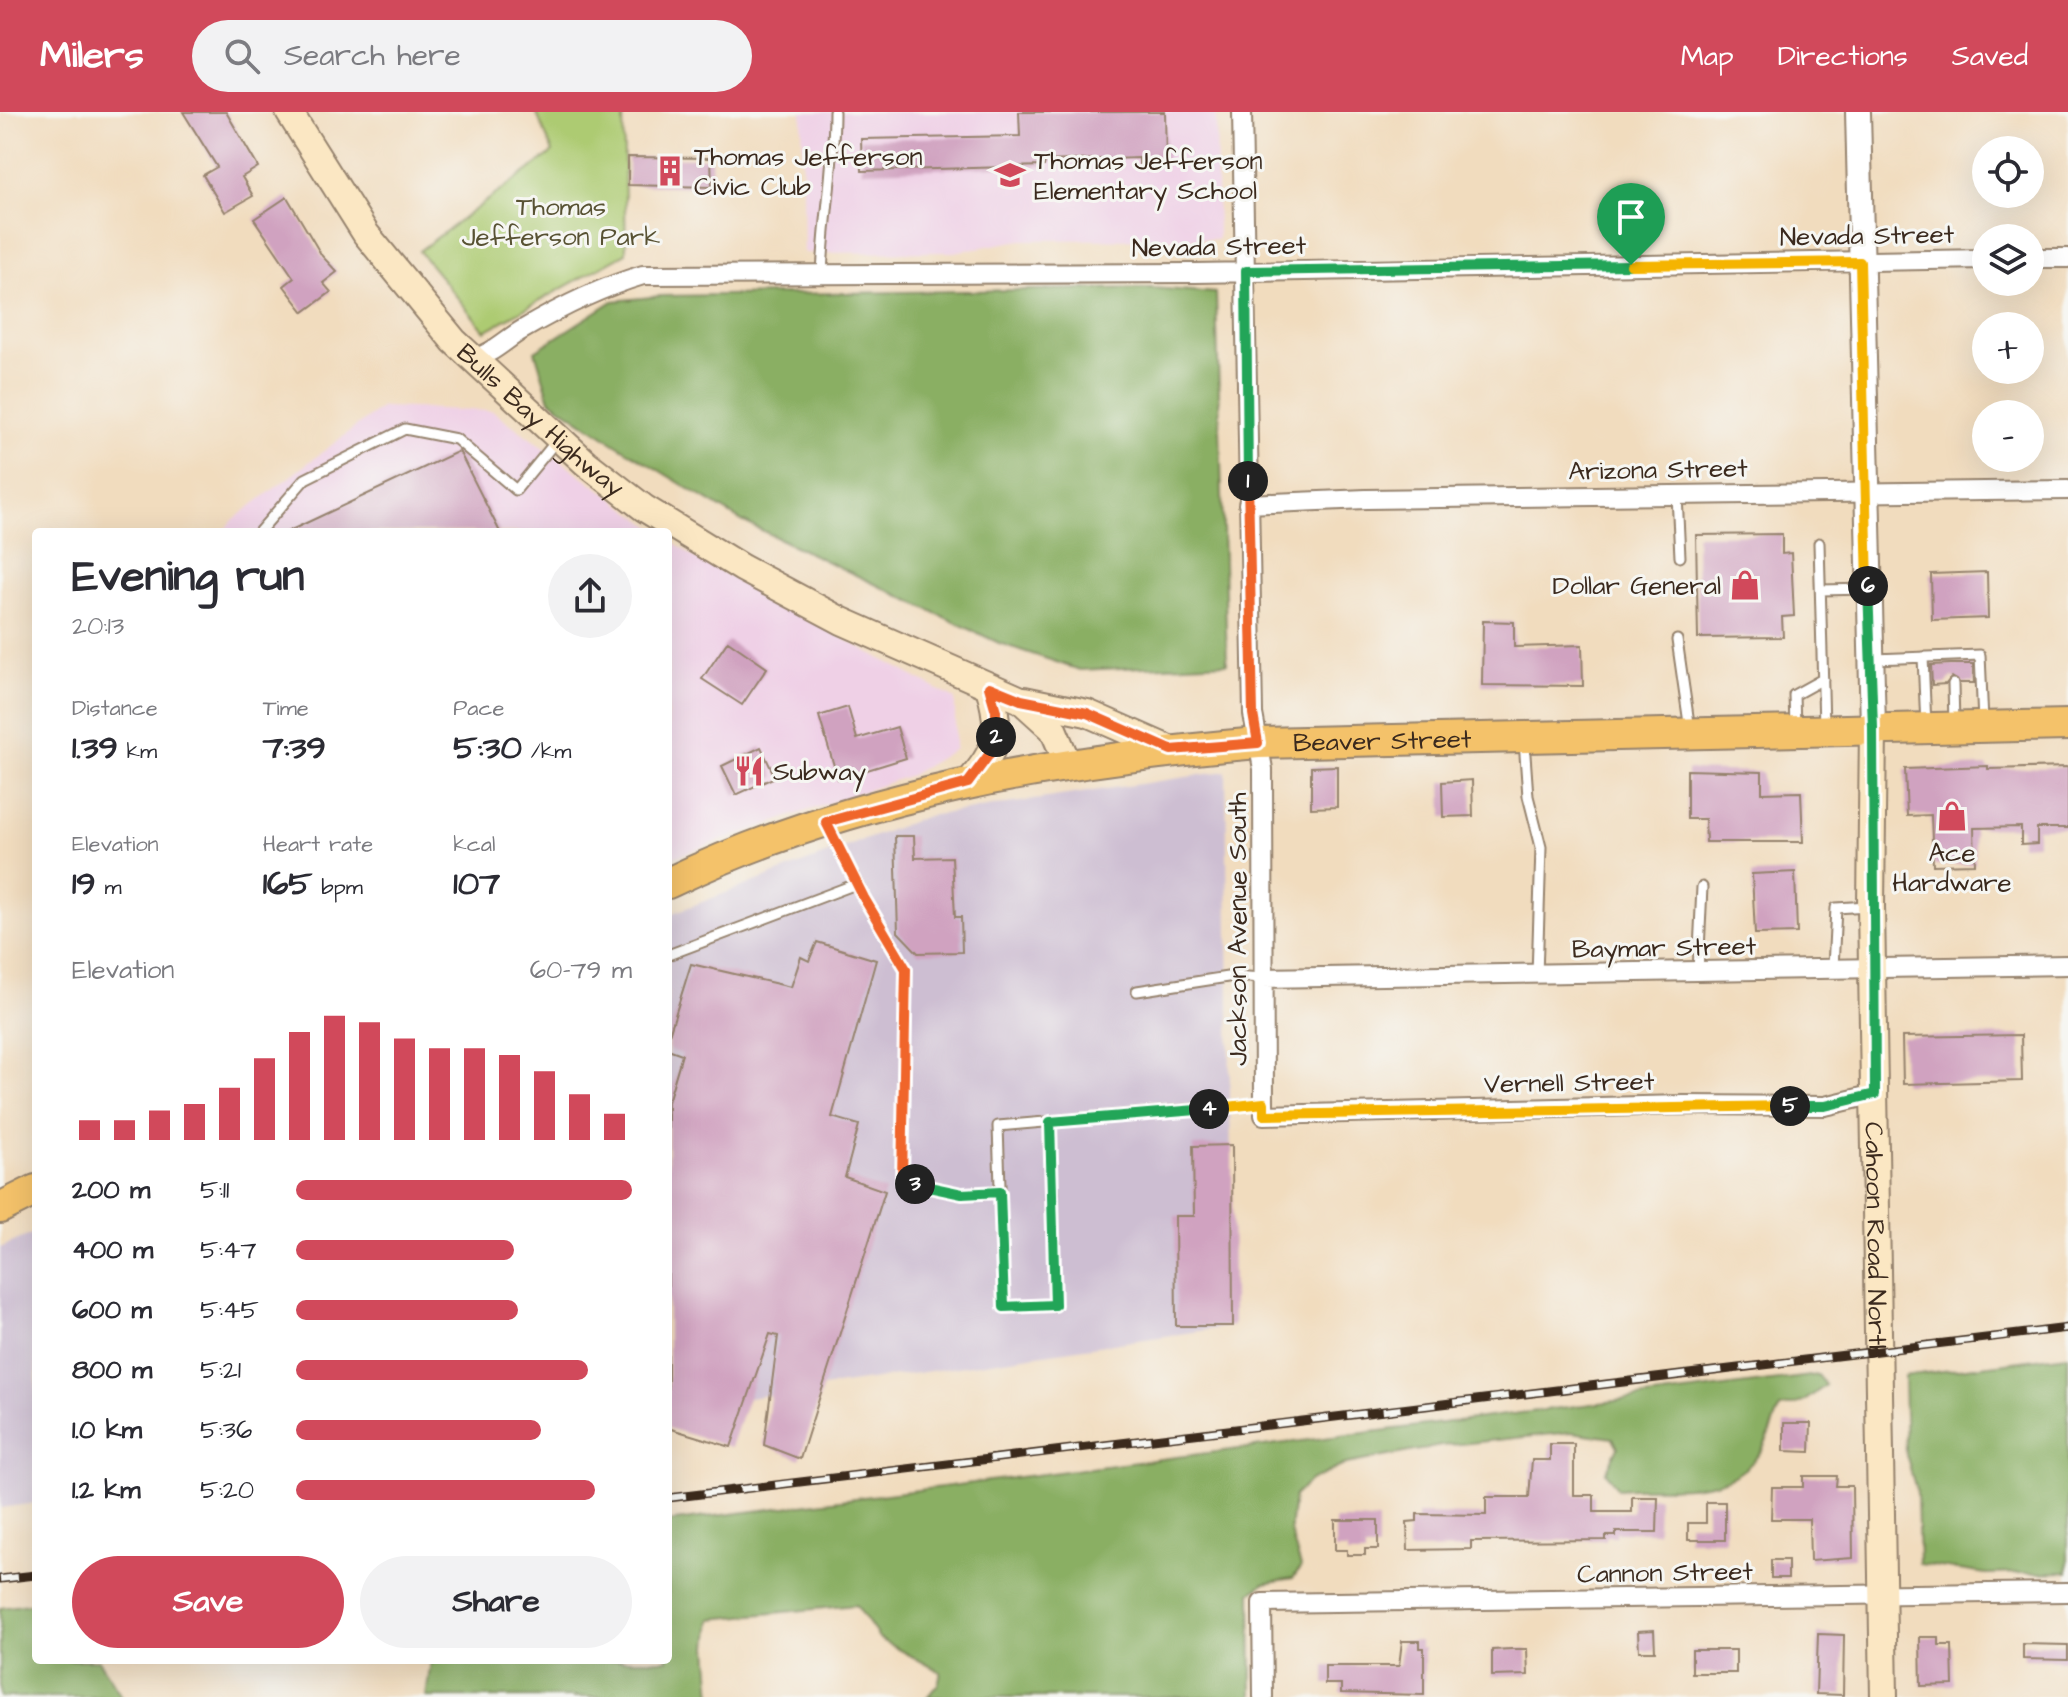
<!DOCTYPE html>
<html lang="en">
<head>
<meta charset="utf-8">
<style>
  body { margin:0; font-family:"Architects Daughter",sans-serif; background:#f2f2f3; color:#2b2b33; height:100vh; display:flex; flex-direction:column; font-size:30px; white-space:nowrap }
  * { box-sizing:border-box; margin:0 }
  p { font-size:26px; color:#7c7c81 }
  .icon { flex:none; width:44px; height:44px; fill:none; stroke:currentColor; stroke-width:2; stroke-linecap:round; stroke-linejoin:round }
  .map { position:relative; flex:1; overflow:hidden }
  .side { position:absolute; left:32px; top:416px; width:640px; height:1136px; display:flex; flex-direction:column; background:#fff; border-radius:8px; box-shadow:0 8px 32px #0002 }
  .side>* { flex:none }
  .fabs { position:absolute; left:1972px; top:24px; display:grid; gap:16px }
  .fabs a { display:grid; place-items:center; width:72px; height:72px; border-radius:50%; background:#fff; box-shadow:0 8px 32px #0002; font-size:40px }
  .pin { position:absolute; display:grid; place-items:center; width:68px; height:68px; color:#fff; margin:-82px -34px; border-radius:50% 50% 50% 0; rotate:-45deg; box-shadow:0 0 8px #0007 }
  .pin .icon { rotate:45deg }
  .km { position:absolute; width:40px; height:40px; margin:-20px; border-radius:50%; background:#222; color:#fff; font-size:22px; line-height:40px; text-align:center }
  .round { display:grid; place-items:center; flex:none; width:84px; height:84px; border-radius:42px; background:#f2f2f3 }
  .overview { display:flex; align-items:center; justify-content:space-between; height:136px; padding:0 40px }
  h1 { font-size:44px; font-weight:800; line-height:60px }
  .stats { display:grid; grid-template-columns:repeat(3,1fr); gap:12px; height:136px; padding:8px 40px }
  .stats div { display:grid; align-content:center }
  .stats b { font-size:34px; font-weight:800 }
  .stats small { font-size:22px; font-weight:400 }
  .stats p { font-size:22px }
  .chart { height:224px; padding:16px 40px }
  .chart p { display:flex; justify-content:space-between }
  .chart svg { width:100%; height:144px; margin-top:8px; stroke:#d1495b; stroke-width:6 }
  .primary-button { display:flex; gap:16px; margin-top:auto; padding:16px 40px }
  .primary-button a { flex:1; height:92px; border-radius:48px; background:#d1495b; color:#fff; font-size:32px; font-weight:800; line-height:92px; text-align:center }
  .primary-button a+a { background:#f2f2f3; color:#2b2b33 }
  ul { padding:0 40px; list-style:none; font-size:26px }
  li { display:grid; grid-template-columns:128px 96px 1fr; align-items:center; height:60px }
  li i { height:20px; border-radius:10px; background:#d1495b }
  header { display:flex; align-items:center; gap:48px; box-sizing:border-box; height:112px; padding:0 40px; background:#d1495b; color:#fff }
  header strong { font-size:38px }
  nav { display:flex; gap:44px; margin-inline-start:auto; font-size:28px }
  .search { width:560px; height:72px; background:#f2f2f3; display:flex; align-items:center; gap:20px; box-sizing:border-box; padding:0 28px; border-radius:44px; color:#7c7c81; font-size:30px }
  .map>svg:first-child { display:block }
  .built { fill:#efd0e6 }
  .industrial { fill:#cdbed2 }
  .green { fill:#adcb72; stroke:#747a48; stroke-width:2 }
  .forest { fill:#8aaf64; stroke:#626c41; stroke-width:2 }
  .building { fill:#d0a2c0 }
  .lines { fill:none; stroke-linecap:round; stroke-linejoin:round }
  .service-casing { stroke:#96836e; stroke-width:13 }
  .minor-casing { stroke:#96836e; stroke-width:22 }
  .tertiary-casing { stroke:#96836e; stroke-width:28 }
  .secondary-casing { stroke:#96836e; stroke-width:30 }
  .primary-casing { stroke:#96836e; stroke-width:34 }
  .service { stroke:#fff; stroke-width:9 }
  .minor { stroke:#fff; stroke-width:18 }
  .tertiary { stroke:#fff; stroke-width:24 }
  .secondary { stroke:#fbe7c3; stroke-width:26 }
  .primary { stroke:#f4c26a; stroke-width:30 }
  .rail-casing { stroke:#3b2a1e; stroke-width:9 }
  .rail { stroke:#f6f6f2; stroke-width:6; stroke-dasharray:18; stroke-linecap:butt }
  .split-1-casing { stroke:#fff; stroke-width:16 }
  .split-2-casing { stroke:#fff; stroke-width:16 }
  .split-3-casing { stroke:#fff; stroke-width:16 }
  .split-4-casing { stroke:#fff; stroke-width:16 }
  .split-5-casing { stroke:#fff; stroke-width:16 }
  .split-6-casing { stroke:#fff; stroke-width:16 }
  .split-7-casing { stroke:#fff; stroke-width:16 }
  .split-1 { stroke:#22a559; stroke-width:10 }
  .split-2 { stroke:#f0652b; stroke-width:10 }
  .split-3 { stroke:#f0652b; stroke-width:10 }
  .split-4 { stroke:#22a559; stroke-width:10 }
  .split-5 { stroke:#f5b400; stroke-width:10 }
  .split-6 { stroke:#22a559; stroke-width:10 }
  .split-7 { stroke:#f5b400; stroke-width:10 }
  .labels { text-anchor:middle; stroke-width:6; stroke-linejoin:round; paint-order:stroke }
  .poi-label { font-size:26px; fill:#3b2a1e; stroke:#f6f6f2; text-anchor:start }
  .park-label { font-size:26px; fill:#585233; stroke:#f6f6f2 }
  .street-label { font-size:26px; fill:#3b2a1e; stroke:#f6f6f2 }
</style>
</head>
<body>
<header>
<strong>Milers</strong>
<div class="search"><svg class="icon" aria-label="search" viewBox="0 0 24 24"><circle cx="10" cy="10" r="6"/><path d="M15 15l6 6"/></svg>Search here</div>
<nav><a>Map</a><a>Directions</a><a>Saved</a></nav>
</header>
<div class="map">
<svg width="2068" height="1585" viewBox="0 0 2068 1585">
  <rect width="100%" height="100%" fill="#f6f6f2"/>
  <filter id="ink" filterUnits="userSpaceOnUse"><feTurbulence type="fractalNoise" baseFrequency=".0125" numOctaves="2"/><feDisplacementMap in="SourceGraphic" scale="16" xChannelSelector="R" yChannelSelector="G"/><feConvolveMatrix kernelMatrix="1 2 1 2 8 2 1 2 1" color-interpolation-filters="sRGB"/></filter>
  <filter id="wash" filterUnits="userSpaceOnUse"><feTurbulence type="fractalNoise" baseFrequency=".006" numOctaves="4" result="noise"/><feDisplacementMap in="SourceGraphic" scale="32" xChannelSelector="R" yChannelSelector="G"/><feGaussianBlur stdDeviation="1.8" result="paint"/><feColorMatrix in="noise" values="0 0 0 0 0 0 0 0 0 0 0 0 0 0 0 0 0 1.4 0 .05"/><feComposite in="paint" operator="in"/></filter>
  <g filter="url(#wash)">
    <rect width="100%" height="100%" fill="#f1dcbe"/>
    <!-- built -->
    <path class="built" d="M 802,0 L 1216,0 L 1218,127 L 1021,128 L 954,140 L 804,141 Z
      M 382,295 L 493,299 L 659,420 L 223,420 L 234,407 Z
      M 668,426 L 692,444 L 955,587 L 955,637 L 911,663 L 668,747 Z"/>
    <!-- industrial -->
    <path class="industrial" d="M 1226,659 L 1233,1214 L 668,1298 L 668,803 L 927,704 Z
      M 36,1120 L 36,1391 L 0,1396 L 0,1136 Z"/>
    <!-- green -->
    <path class="green" d="M 536,0 L 623,0 L 626,141 L 485,219 L 419,139 L 553,40 Z"/>
    <!-- forest -->
    <path class="forest" d="M 1153,176 L 1216,181 L 1227,551 L 1080,558 L 999,531 L 742,409 L 611,329 L 550,288 L 535,239 L 613,189 L 661,184 Z
      M 2068,1243 L 2068,1460 L 1986,1462 L 1919,1452 L 1917,1381 L 1906,1343 L 1904,1264 Z
      M 1818,1263 L 1826,1273 L 1803,1290 L 1780,1296 C 1772,1311 1769,1328 1759,1342 C 1727,1387 1666,1372 1618,1377 L 1606,1360 L 1618,1335 L 1613,1326 L 1571,1320 L 1441,1334 L 1346,1352 L 1310,1369 L 1294,1384 L 1290,1419 L 1301,1455 L 1293,1466 L 1264,1471 L 1251,1481 L 1252,1585 L 927,1585 L 938,1572 L 941,1560 L 880,1527 L 856,1493 L 711,1507 L 708,1534 L 712,1585 L 426,1585 L 431,1548 L 668,1548 L 668,1410 Z
      M 36,1491 L 36,1548 L 98,1548 L 122,1585 L 0,1585 L 0,1496 Z"/>
    <g id="blocks">
      <!-- building -->
      <path class="building" d="M 183,0 L 226,0 L 258,55 L 242,65 L 253,84 L 225,100 L 203,63 L 217,55 Z
        M 1019,0 L 1165,0 L 1166,50 L 1139,52 L 1139,46 L 1045,49 L 1044,54 L 862,59 L 861,27 L 1020,24 Z
        M 628,45 L 711,46 L 712,75 L 628,73 Z
        M 287,85 L 322,144 L 337,160 L 323,171 L 331,180 L 304,200 L 284,174 L 294,166 L 254,107 Z
        M 459,339 L 500,420 L 287,420 Z
        M 1782,422 L 1782,442 L 1791,441 L 1794,504 L 1782,505 L 1783,525 L 1698,526 L 1696,423 Z
        M 1987,460 L 1988,506 L 1932,508 L 1931,462 Z
        M 1483,509 L 1514,510 L 1514,535 L 1582,533 L 1583,574 L 1482,573 Z
        M 728,529 L 767,556 L 742,593 L 702,567 Z
        M 1951,552 L 1973,552 L 1974,571 L 1960,571 L 1952,565 L 1946,572 L 1932,573 L 1931,553 Z
        M 848,595 L 857,627 L 897,615 L 906,646 L 838,667 L 819,604 Z
        M 761,635 L 775,665 L 736,683 L 722,654 Z
        M 1337,654 L 1337,695 L 1311,696 L 1311,655 Z
        M 1988,654 L 1988,657 L 2068,655 L 2068,716 L 2037,716 L 2037,732 L 2021,733 L 2021,715 L 1974,716 L 1975,752 L 1933,753 L 1931,703 L 1907,704 L 1905,657 Z
        M 1687,658 L 1762,660 L 1762,681 L 1801,680 L 1803,730 L 1706,730 L 1705,707 L 1687,707 Z
        M 1472,668 L 1473,704 L 1443,705 L 1442,670 Z
        M 895,724 L 914,724 L 915,746 L 952,745 L 955,805 L 961,805 L 962,840 L 918,841 L 898,820 Z
        M 1795,760 L 1797,821 L 1755,822 L 1752,762 Z
        M 817,830 L 876,848 L 832,1005 L 859,1013 L 845,1065 L 885,1079 L 800,1347 L 764,1333 L 778,1224 L 770,1222 L 731,1335 L 668,1316 L 668,990 L 682,942 L 668,937 L 668,926 L 691,852 L 791,875 L 801,845 L 809,849 Z
        M 2021,923 L 2022,969 L 1903,972 L 1902,925 Z
        M 1232,1033 L 1233,1214 L 1176,1214 L 1175,1104 L 1194,1104 L 1193,1034 Z
        M 1784,1311 L 1811,1311 L 1810,1340 L 1784,1339 Z
        M 1550,1332 L 1574,1332 L 1574,1383 L 1594,1383 L 1594,1400 L 1632,1400 L 1632,1385 L 1658,1385 L 1657,1420 L 1616,1420 L 1616,1424 L 1606,1424 L 1606,1428 L 1471,1429 L 1471,1437 L 1408,1438 L 1407,1410 L 1417,1409 L 1417,1402 L 1486,1403 L 1486,1385 L 1529,1385 L 1532,1348 L 1550,1348 Z
        M 1803,1364 L 1837,1364 L 1836,1374 L 1852,1374 L 1853,1446 L 1810,1449 L 1809,1407 L 1771,1407 L 1772,1375 L 1803,1375 Z
        M 1706,1390 L 1725,1390 L 1725,1428 L 1688,1428 L 1688,1411 L 1706,1411 Z
        M 1335,1408 L 1378,1408 L 1378,1437 L 1365,1437 L 1365,1443 L 1347,1443 L 1347,1438 L 1335,1438 Z
        M 1771,1448 L 1788,1448 L 1788,1466 L 1771,1466 Z
        M 1654,1518 L 1655,1539 L 1639,1539 L 1638,1519 Z
        M 1818,1522 L 1844,1523 L 1843,1583 L 1816,1582 Z
        M 1920,1525 L 1939,1525 L 1939,1533 L 1952,1533 L 1953,1573 L 1921,1574 Z
        M 1402,1529 L 1420,1529 L 1420,1536 L 1424,1536 L 1424,1583 L 1341,1581 L 1341,1572 L 1325,1572 L 1325,1554 L 1399,1554 Z
        M 2023,1532 L 2068,1533 L 2068,1548 L 2023,1547 Z
        M 1512,1537 L 1527,1537 L 1528,1563 L 1492,1564 L 1492,1538 Z
        M 1692,1538 L 1736,1538 L 1736,1561 L 1692,1561 Z"/>
    </g>
  </g>
  <g filter="url(#ink)">
    <use href="#blocks" fill-opacity="0" stroke="#96836e" stroke-width="2"/>
    <g class="lines">
      <!-- service casing -->
      <g class="service-casing">
        <path id="service" d="M 822,163 C 824,107 834,56 834,0
          M 1677,383 L 1680,445
          M 259,420 L 305,367 L 405,317 L 456,327 L 516,378 L 557,328
          M 1819,431 L 1824,615
          M 1821,478 L 1868,477
          M 1677,528 L 1690,618
          M 1923,545 L 1926,614
          M 1874,547 L 1980,543 L 1983,610
          M 1953,572 L 1954,612
          M 1795,614 L 1794,583 L 1823,567
          M 1524,629 L 1528,684 L 1541,735 L 1537,864
          M 827,712 L 864,786 L 906,857 L 902,1069 L 962,1082 L 1000,1080
          M 668,843 L 856,772
          M 1833,856 L 1836,796 L 1868,794
          M 1698,860 L 1702,775
          M 1137,879 L 1234,864 L 1262,866
          M 1050,1010 L 1055,1193 L 1004,1195 L 998,1014 L 1264,991"/>
      </g>
      <!-- minor casing -->
      <g class="minor-casing">
        <path id="minor" d="M 1242,0 L 1253,602 L 1263,657 L 1264,1003 L 1684,993 L 1825,994 L 1875,982
          M 2030,146 L 2068,146
          M 473,247 C 492,242 505,228 522,218 C 561,195 599,176 643,163 L 1195,161 L 1986,147
          M 1248,392 L 1366,387 L 2068,378
          M 1262,866 L 2068,853
          M 1263,1585 L 1262,1491 L 2068,1480"/>
      </g>
      <!-- tertiary casing -->
      <g class="tertiary-casing">
        <path id="tertiary" d="M 1858,0 L 1873,616"/>
      </g>
      <!-- secondary casing -->
      <g class="secondary-casing">
        <g id="secondary">
          <path id="s1" d="M 289,0 L 366,122 L 454,229 L 586,351 L 644,396 L 742,456 L 842,509 L 1021,588 L 1053,617 L 1068,652"/>
          <path d="M 1024,588 L 1087,601 L 1171,638"/>
          <path id="s2" d="M 1873,616 L 1871,794 L 1884,1585"/>
          <path d="M 968,671 C 999,638 1002,618 989,575"/>
        </g>
      </g>
      <!-- primary casing -->
      <g class="primary-casing">
        <g id="primary">
          <path id="s3" d="M 668,771 C 851,683 1057,648 1258,631 L 2068,613"/>
          <path d="M 0,1096 L 36,1078"/>
        </g>
      </g>
      <!-- service -->
      <use href="#service" class="service"/>
      <!-- minor -->
      <use href="#minor" class="minor"/>
      <!-- tertiary -->
      <use href="#tertiary" class="tertiary"/>
      <!-- secondary -->
      <use href="#secondary" class="secondary"/>
      <!-- primary -->
      <use href="#primary" class="primary"/>
      <!-- rail casing -->
      <g class="rail-casing">
        <path id="rail" d="M 668,1386 L 2068,1216
          M 0,1467 L 36,1463"/>
      </g>
      <!-- rail -->
      <use href="#rail" class="rail"/>
    </g>
  </g>
  <g class="lines" filter="url(#ink)">
    <!-- split-1 casing -->
    <g class="split-1-casing">
      <path id="split-1" d="M 1248,369 L 1246,159 L 1631,153"/>
    </g>
    <!-- split-2 casing -->
    <g class="split-2-casing">
      <path id="split-2" d="M 996,625 L 996,599 L 989,575 L 1021,588 L 1087,601 L 1171,638 L 1258,631 L 1253,602 L 1248,369"/>
    </g>
    <!-- split-3 casing -->
    <g class="split-3-casing">
      <path id="split-3" d="M 915,1072 L 902,1069 L 906,857 L 864,786 L 826,710 L 968,671 L 994,636 L 996,625"/>
    </g>
    <!-- split-4 casing -->
    <g class="split-4-casing">
      <path id="split-4" d="M 915,1072 L 962,1082 L 1000,1080 L 1004,1195 L 1055,1193 L 1050,1010 L 1209,997"/>
    </g>
    <!-- split-5 casing -->
    <g class="split-5-casing">
      <path id="split-5" d="M 1209,997 L 1264,991 L 1264,1003 L 1790,994"/>
    </g>
    <!-- split-6 casing -->
    <g class="split-6-casing">
      <path id="split-6" d="M 1790,994 L 1825,994 L 1875,982 L 1873,616 L 1868,474"/>
    </g>
    <!-- split-7 casing -->
    <g class="split-7-casing">
      <path id="split-7" d="M 1631,153 L 1860,150 L 1868,474"/>
    </g>
    <!-- split-1 -->
    <use href="#split-1" class="split-1"/>
    <!-- split-2 -->
    <use href="#split-2" class="split-2"/>
    <!-- split-3 -->
    <use href="#split-3" class="split-3"/>
    <!-- split-4 -->
    <use href="#split-4" class="split-4"/>
    <!-- split-5 -->
    <use href="#split-5" class="split-5"/>
    <!-- split-6 -->
    <use href="#split-6" class="split-6"/>
    <!-- split-7 -->
    <use href="#split-7" class="split-7"/>
  </g>
  <!-- icons -->
  <defs>
    <g id="building-bare" transform="scale(2.4)"><path d="M-4-6H4V6H1V3H-1V6H-4ZM-2.5-4.3h1.7v1.8h-1.7ZM.8-4.3h1.7v1.8H.8ZM-2.5-1h1.7V.8h-1.7ZM.8-1h1.7V.8H.8Z" fill="#d1495b" stroke="#f6f6f2" stroke-width="2.5" paint-order="stroke"/></g>
    <g id="school-bare" transform="scale(2.4)"><path d="M0-5L7-2L0 1L-7-2ZM-4 1L0 2.5L4 1V4Q0 6-4 4Z" fill="#d1495b" stroke="#f6f6f2" stroke-width="2.5" paint-order="stroke"/></g>
    <g id="shop-bare" transform="scale(2.4)"><path d="M-5-2.5h2.3a2.7 3.5 0 0 1 5.4 0H5L5.5 6h-11ZM-1.5-2.5h3a1.5 2.3 0 0 0-3 0Z" fill="#d1495b" stroke="#f6f6f2" stroke-width="2.5" paint-order="stroke"/></g>
    <g id="restaurant-bare" transform="scale(2.4)"><path d="M-5-6h1v4h1v-4h1v4h1v-4h1v5L-1.5 .5V6h-2V.5L-5-1ZM5-6V6H3V1.5H1.5Q1.5-4 5-6Z" fill="#d1495b" stroke="#f6f6f2" stroke-width="2.5" paint-order="stroke"/></g>
  </defs>
  <g fill-rule="evenodd">
    <use href="#building-bare" x="670" y="59"/>
    <use href="#school-bare" x="1010" y="63"/>
    <use href="#shop-bare" x="1745" y="473"/>
    <use href="#restaurant-bare" x="749" y="659"/>
    <use href="#shop-bare" x="1952" y="704"/>
  </g>
  <g class="labels">
    <!-- poi labels -->
    <g class="poi-label">
      <text x="694" y="53">Thomas Jefferson<tspan x="694" dy="30">Civic Club</tspan></text>
      <text x="1034" y="57">Thomas Jefferson<tspan x="1034" dy="30">Elementary School</tspan></text>
      <text x="1721" y="482" text-anchor="end">Dollar General</text>
      <text x="773" y="668">Subway</text>
      <text x="1952" y="749" text-anchor="middle">Ace<tspan x="1952" dy="30">Hardware</tspan></text>
    </g>
    <!-- park labels -->
    <g class="park-label">
      <text x="561" y="103">Thomas<tspan x="561" dy="30">Jefferson Park</tspan></text>
    </g>
    <!-- street labels -->
    <g class="street-label">
      <text transform="translate(1867 123) rotate(-1)" y="9">Nevada Street</text>
      <text transform="translate(1219 134) rotate(-1)" y="9">Nevada Street</text>
      <text dy="9" stroke="none"><textPath href="#s1" startOffset="400">Bulls Bay Highway</textPath></text>
      <text transform="translate(1658 357) rotate(-1)" y="9">Arizona Street</text>
      <text dy="9" stroke="none"><textPath href="#s3" startOffset="734">Beaver Street</textPath></text>
      <text transform="translate(1237 817) rotate(-90)" y="9">Jackson Avenue South</text>
      <text transform="translate(1664 835) rotate(-1)" y="9">Baymar Street</text>
      <text transform="translate(1569 970) rotate(-1)" y="9">Vernell Street</text>
      <text dy="9" stroke="none"><textPath href="#s2" startOffset="512">Cahoon Road North</textPath></text>
      <text transform="translate(1665 1460) rotate(-1)" y="9">Cannon Street</text>
    </g>
  </g>
</svg>
<div class="fabs">
<a><svg class="icon" aria-label="locate" viewBox="0 0 24 24"><circle cx="12" cy="12" r="6"/><path d="M12 2v4M12 18v4M2 12h4M18 12h4"/></svg></a>
<a><svg class="icon" aria-label="layers" viewBox="0 0 24 24"><path d="M12 4l9 5-9 5-9-5zM3 14l9 5 9-5"/></svg></a>
<a>+</a>
<a>−</a>
</div>
<div class="pin" style="left:1631px;top:153px;background:#1e9e55"><svg class="icon" aria-label="arrive" viewBox="0 0 24 24"><path d="M6 21V4h12l-3 4 3 4H6"/></svg></div>
<b class="km" style="left:1248px;top:369px">1</b>
<b class="km" style="left:996px;top:625px">2</b>
<b class="km" style="left:915px;top:1072px">3</b>
<b class="km" style="left:1209px;top:997px">4</b>
<b class="km" style="left:1790px;top:994px">5</b>
<b class="km" style="left:1868px;top:474px">6</b>
<section class="side">
<div class="overview"><div><h1>Evening run</h1><p>20:13</p></div><a class="round"><svg class="icon" aria-label="share" viewBox="0 0 24 24"><path d="M12 15V3M7 8l5-5 5 5M5 13v7h14v-7"/></svg></a></div>
<div class="stats">
<div><p>Distance</p><b>1.39<small> km</small></b></div>
<div><p>Time</p><b>7:39</b></div>
<div><p>Pace</p><b>5:30<small> /km</small></b></div>
</div>
<div class="stats">
<div><p>Elevation</p><b>19<small> m</small></b></div>
<div><p>Heart rate</p><b>165<small> bpm</small></b></div>
<div><p>kcal</p><b>107</b></div>
</div>
<div class="chart"><p><span>Elevation</span>60–79 m</p>
<svg viewBox="0 0 160 44" preserveAspectRatio="none"><path d="M5 44V38M15 44V38M25 44V35M35 44V33M45 44V28M55 44V19M65 44V11M75 44V6M85 44V8M95 44V13M105 44V16M115 44V16M125 44V18M135 44V23M145 44V30M155 44V36"/></svg>
</div>
<ul>
<li><b>200 m</b>5:11<i style="width:100%"></i></li>
<li><b>400 m</b>5:47<i style="width:65%"></i></li>
<li><b>600 m</b>5:45<i style="width:66%"></i></li>
<li><b>800 m</b>5:21<i style="width:87%"></i></li>
<li><b>1.0 km</b>5:36<i style="width:73%"></i></li>
<li><b>1.2 km</b>5:20<i style="width:89%"></i></li>
</ul>
<div class="primary-button"><a>Save</a><a>Share</a></div>
</section>
</div>
</body>
</html>
